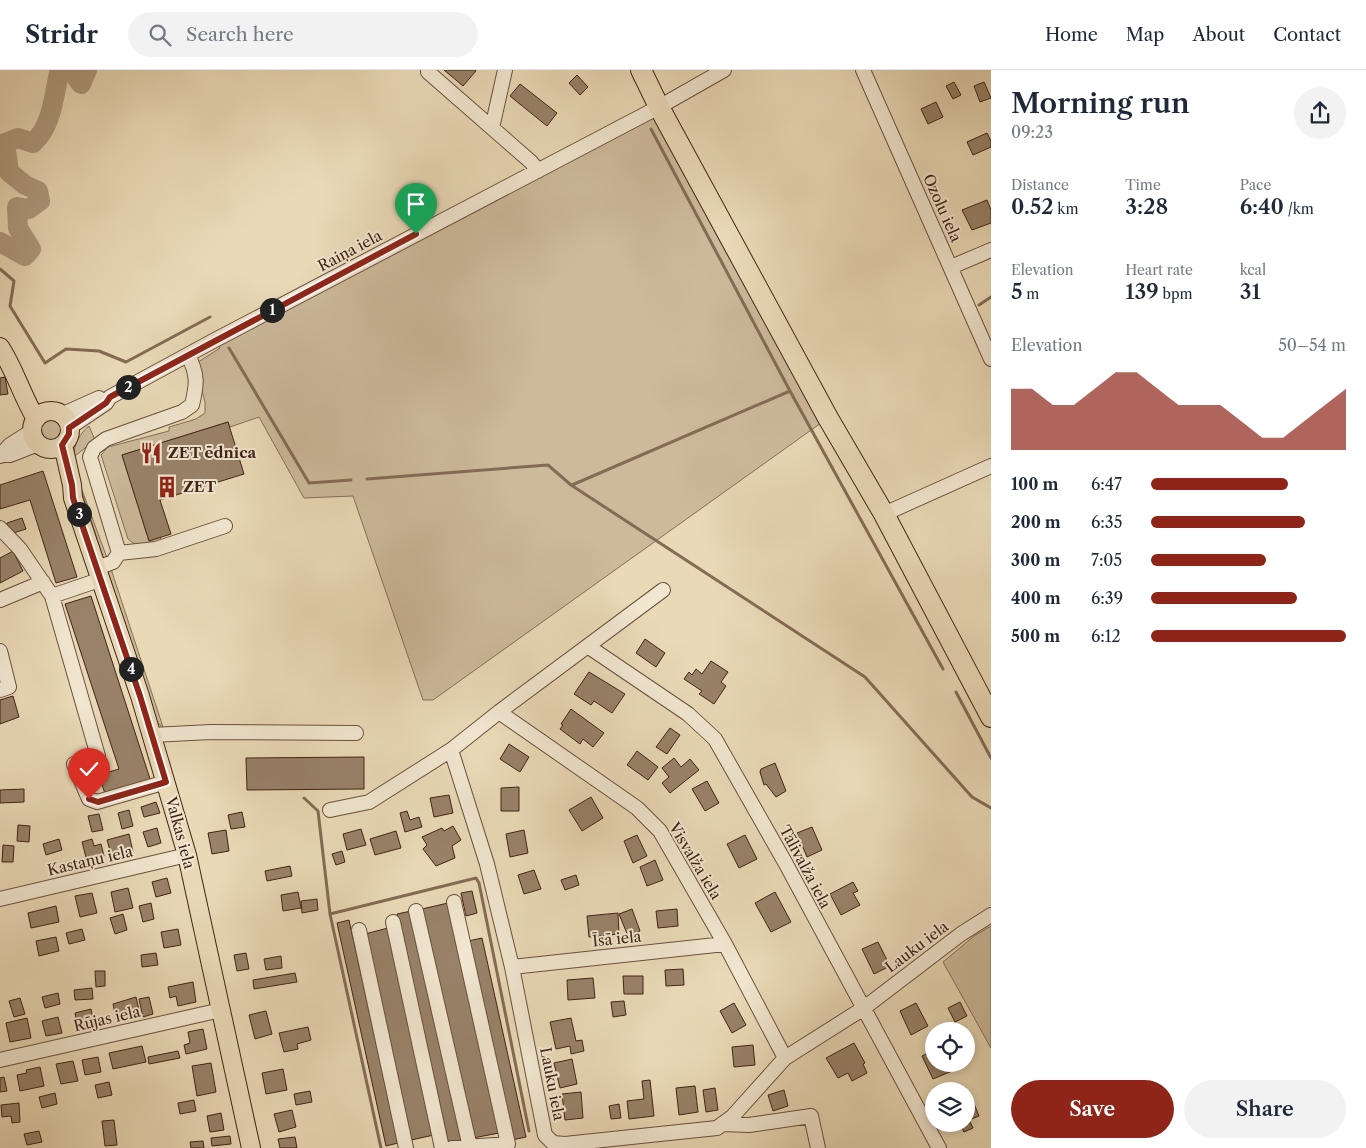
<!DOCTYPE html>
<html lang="en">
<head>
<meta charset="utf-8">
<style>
  body { margin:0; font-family:"Libre Caslon Text",serif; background:#f2f2f3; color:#1f2937; height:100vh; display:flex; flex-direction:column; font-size:19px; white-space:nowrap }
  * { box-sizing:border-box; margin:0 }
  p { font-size:16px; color:#747a83 }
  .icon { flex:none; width:28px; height:28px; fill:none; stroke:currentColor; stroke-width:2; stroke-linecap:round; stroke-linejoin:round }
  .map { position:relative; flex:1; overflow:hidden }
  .sheet { display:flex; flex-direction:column; background:#fff; width:375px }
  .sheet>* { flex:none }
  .fabs { position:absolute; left:925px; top:952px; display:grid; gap:10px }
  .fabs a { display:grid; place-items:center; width:50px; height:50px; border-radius:50%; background:#fff; box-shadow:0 2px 8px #0003; font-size:25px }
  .pin { position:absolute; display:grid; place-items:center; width:42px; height:42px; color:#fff; margin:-51px -21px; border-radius:50% 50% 50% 0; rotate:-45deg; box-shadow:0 0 5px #0007 }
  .pin .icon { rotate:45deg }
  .km { position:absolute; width:25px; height:25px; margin:-12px; border-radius:50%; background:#222; color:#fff; font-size:14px; line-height:25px; text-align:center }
  .round { display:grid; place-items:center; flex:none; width:52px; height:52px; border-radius:26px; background:#f2f2f3 }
  .head { display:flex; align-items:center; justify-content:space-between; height:85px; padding:0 20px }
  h1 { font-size:28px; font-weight:600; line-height:38px }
  .stats { display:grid; grid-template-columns:repeat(3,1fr); gap:8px; height:85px; padding:5px 20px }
  .stats div { display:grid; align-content:center }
  .stats b { font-size:21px; font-weight:600 }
  .stats small { font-size:14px; font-weight:400 }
  .stats p { font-size:14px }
  .chart { height:140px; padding:10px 20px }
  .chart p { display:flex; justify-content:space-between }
  .chart svg { width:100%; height:90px; margin-top:5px; fill:#8f2418; opacity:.7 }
  .primary-button { display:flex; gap:10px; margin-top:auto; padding:10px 20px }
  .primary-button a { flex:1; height:58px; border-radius:30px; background:#8f2418; color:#fff; font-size:20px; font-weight:600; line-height:58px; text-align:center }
  .primary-button a+a { background:#f2f2f3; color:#1f2937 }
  ul { padding:0 20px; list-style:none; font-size:16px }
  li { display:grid; grid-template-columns:80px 60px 1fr; align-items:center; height:38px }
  li i { height:12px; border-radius:6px; background:#8f2418 }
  header { display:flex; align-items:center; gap:30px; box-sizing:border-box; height:70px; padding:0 25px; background:#fff; border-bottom:1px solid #e0e1e3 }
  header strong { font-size:24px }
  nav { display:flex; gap:28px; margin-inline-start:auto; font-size:18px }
  .search { width:350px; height:45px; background:#f2f2f3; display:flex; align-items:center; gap:12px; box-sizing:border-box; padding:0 18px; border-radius:28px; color:#747a83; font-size:19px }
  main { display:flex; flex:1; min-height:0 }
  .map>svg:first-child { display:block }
  .green { fill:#ccba9b; stroke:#866e58 }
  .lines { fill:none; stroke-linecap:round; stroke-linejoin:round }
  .stream { stroke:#846b55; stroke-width:3 }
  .river { stroke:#b09b7f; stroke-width:20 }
  .building { fill:#988269; stroke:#412315 }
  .minor-casing { stroke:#6b503d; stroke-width:16 }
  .major-casing { stroke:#412315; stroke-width:20 }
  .highway-casing { stroke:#412315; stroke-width:22 }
  .minor { stroke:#f1e6d0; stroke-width:14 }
  .major { stroke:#e9d9b6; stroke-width:18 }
  .highway { stroke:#e9d9b6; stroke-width:20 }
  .route-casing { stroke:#fff; stroke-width:10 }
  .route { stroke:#8f2418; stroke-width:6 }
  .labels { text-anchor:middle; stroke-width:4; stroke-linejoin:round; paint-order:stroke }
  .street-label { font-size:15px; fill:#412315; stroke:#f1e6d0 }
  .poi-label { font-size:15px; font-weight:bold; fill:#412315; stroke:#f1e6d0; text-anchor:start }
</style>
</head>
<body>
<header>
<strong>Stridr</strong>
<div class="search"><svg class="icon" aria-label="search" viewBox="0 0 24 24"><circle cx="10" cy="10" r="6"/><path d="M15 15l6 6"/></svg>Search here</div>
<nav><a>Home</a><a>Map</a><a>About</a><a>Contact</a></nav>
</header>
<main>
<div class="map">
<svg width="991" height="1078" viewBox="0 0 991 1078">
  <rect width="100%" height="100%" fill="#e9d9b6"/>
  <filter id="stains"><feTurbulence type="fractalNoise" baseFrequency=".004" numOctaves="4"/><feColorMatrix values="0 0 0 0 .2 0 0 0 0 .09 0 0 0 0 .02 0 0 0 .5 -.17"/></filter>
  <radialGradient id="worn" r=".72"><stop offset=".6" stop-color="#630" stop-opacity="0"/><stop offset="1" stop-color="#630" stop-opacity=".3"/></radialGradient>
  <!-- green -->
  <path class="green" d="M 659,37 L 828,348 L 433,630 L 423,630 L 353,426 L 304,428 L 259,347 L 230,357 L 228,352 L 122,385 L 149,471 L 160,467 L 162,473 C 149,476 139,479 128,469 L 101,385 L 108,377 L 169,361 L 169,357 L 196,349 L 205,343 L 205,332 L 195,294 L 220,278 L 215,270 Z
    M39 360a12 12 0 1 1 24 0a12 12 0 1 1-24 0Z
    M 89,356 L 95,370 L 75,386 C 72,376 81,362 89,356 Z
    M 75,401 L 110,496 L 163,657 L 157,653 Z
    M 991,856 L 991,978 L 943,892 L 974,866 Z"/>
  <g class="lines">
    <!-- stream -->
    <path class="stream" d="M 651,59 L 790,321 L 943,599
      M 0,199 L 14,211 L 10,236 L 45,293 L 66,279 L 99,281 L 126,292 L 210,247
      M 979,235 L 991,227
      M 229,278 L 309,413 L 351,410
      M 367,409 L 548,395 L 571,415 L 865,607 L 972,727 L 991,738
      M 572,415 L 790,321
      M 956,622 L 991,688
      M 304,728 L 318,741 L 330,844 L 381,1078
      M 330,844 L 476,808 L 479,813 L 529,1061"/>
    <!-- river -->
    <path class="river" d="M 71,0 L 81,14 L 87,0
      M 0,172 L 25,186 L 31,179 L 18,158 L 17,137 L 29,139 L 40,131 L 38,121 L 25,115 L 9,102 L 5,73 L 18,68 L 33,73 C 52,56 54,26 59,3 L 71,0"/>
  </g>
  <!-- building -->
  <path class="building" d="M 444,0 L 475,0 L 476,1 L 463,16 Z
    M 577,5 L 588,17 L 580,25 L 569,13 Z
    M 954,12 L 961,25 L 953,29 L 946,16 Z
    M 984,12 L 991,28 L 980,32 L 974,16 Z
    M 520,14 L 557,43 L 547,56 L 510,26 Z
    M 936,32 L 943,47 L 928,54 L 921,39 Z
    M 987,63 L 991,71 L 991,77 L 973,85 L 967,72 Z
    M 987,130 L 991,140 L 991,153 L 972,160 L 962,140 Z
    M 5,307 L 8,324 L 0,325 L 0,308 Z
    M 228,352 L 244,404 L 160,430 L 171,464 L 149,471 L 122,385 Z
    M 43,401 L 77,507 L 56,513 L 30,430 L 0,439 L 0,415 Z
    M 22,448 L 26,459 L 10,464 L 7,453 Z
    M 13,481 L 23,501 L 0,513 L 0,488 Z
    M 91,526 L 151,712 L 106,727 L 99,705 L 119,699 L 65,534 Z
    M 645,569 L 665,583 L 656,597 L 636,583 Z
    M 711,591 L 728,602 L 721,612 L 726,616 L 714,634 L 699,624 L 702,621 L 684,609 L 689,602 L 692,605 L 696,599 L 702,604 Z
    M 589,602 L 625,624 L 612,643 L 594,631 L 591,635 L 574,624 Z
    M 13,626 L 19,647 L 0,654 L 0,630 Z
    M 571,639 L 604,663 L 593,677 L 583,669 L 580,674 L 560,659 L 563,655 L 561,654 Z
    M 670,658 L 680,665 L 667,684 L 656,677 Z
    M 509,674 L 529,687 L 520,702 L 500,689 Z
    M 637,681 L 658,697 L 648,710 L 627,695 Z
    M 364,687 L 364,719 L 247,720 L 246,688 Z
    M 674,688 L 681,697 L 690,689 L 699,700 L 670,723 L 662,713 L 669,707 L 662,698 Z
    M 775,693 L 786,721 L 776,727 L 766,714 L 764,715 L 760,702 L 761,699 Z
    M 707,711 L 719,733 L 705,741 L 692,719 Z
    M 519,717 L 519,741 L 501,741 L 501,718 Z
    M 24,719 L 24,732 L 0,733 L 0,720 Z
    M 449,725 L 453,743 L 434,747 L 430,728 Z
    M 591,727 L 603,748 L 582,761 L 569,740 Z
    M 156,732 L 160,743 L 144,747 L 141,737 Z
    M 129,740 L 133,756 L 122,759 L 118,743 Z
    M 407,741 L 410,750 L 419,747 L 422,757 L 405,762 L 400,743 Z
    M 242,742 L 245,757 L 231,759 L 228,745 Z
    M 99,744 L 103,760 L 92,762 L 88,746 Z
    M 18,755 L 30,756 L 29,772 L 17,771 Z
    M 453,756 L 461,770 L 452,776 L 455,788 L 436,796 L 423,779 L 427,775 L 422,767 L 442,758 L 444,761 Z
    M 812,757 L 822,780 L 807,787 L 797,763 Z
    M 157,758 L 161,773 L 148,777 L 143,762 Z
    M 361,759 L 366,775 L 347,780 L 343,764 Z
    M 226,760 L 229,781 L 212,784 L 208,763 Z
    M 524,760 L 528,783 L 510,787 L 506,764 Z
    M 396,761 L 401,778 L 375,785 L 370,769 Z
    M 129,764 L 133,782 L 112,787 L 107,770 Z
    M 637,765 L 647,786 L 633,793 L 624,771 Z
    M 745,765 L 757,789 L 739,798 L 727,774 Z
    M 59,769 L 62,780 L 46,785 L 43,774 Z
    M 92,769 L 94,776 L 101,774 L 104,786 L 87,791 L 82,772 Z
    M 3,775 L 14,776 L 13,792 L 2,792 Z
    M 342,781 L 345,792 L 336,795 L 332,784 Z
    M 655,790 L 663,810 L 647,816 L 640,797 Z
    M 290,796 L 292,806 L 267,811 L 265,801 Z
    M 534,800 L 541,819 L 524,824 L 518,805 Z
    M 576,805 L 579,815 L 565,820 L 561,810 Z
    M 167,808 L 171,823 L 156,827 L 152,812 Z
    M 853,812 L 858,821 L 853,823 L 860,835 L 841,845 L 830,824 Z
    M 128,818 L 133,838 L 115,842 L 111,822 Z
    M 472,821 L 477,843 L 466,846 L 461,823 Z
    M 298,822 L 301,838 L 283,841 L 281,825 Z
    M 775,822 L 791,852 L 771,862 L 755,833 Z
    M 92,823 L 97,843 L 80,847 L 75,826 Z
    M 317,829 L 318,840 L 302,843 L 301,831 Z
    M 151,833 L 154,849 L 143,852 L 139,836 Z
    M 448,833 L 499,1063 L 473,1068 L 422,839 Z
    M 56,836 L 59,852 L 31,858 L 28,843 Z
    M 632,839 L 640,861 L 628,866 L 619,844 Z
    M 677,839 L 678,856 L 658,858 L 656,841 Z
    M 411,841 L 463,1073 L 449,1076 L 397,844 Z
    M 618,843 L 619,864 L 589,867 L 587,846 Z
    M 123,844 L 127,860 L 115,864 L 110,848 Z
    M 349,850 L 398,1073 L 386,1076 L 337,853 Z
    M 388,858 L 434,1065 L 411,1070 L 365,864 Z
    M 82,859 L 85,870 L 69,874 L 66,863 Z
    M 178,859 L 181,875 L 164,878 L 161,862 Z
    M 56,867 L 59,881 L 39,886 L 36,871 Z
    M 482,868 L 526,1067 L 512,1070 L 468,871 Z
    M 878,872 L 890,896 L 874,904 L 862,879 Z
    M 156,883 L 158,895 L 142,897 L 141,885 Z
    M 246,883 L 249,899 L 237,901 L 234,885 Z
    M 281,886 L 282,898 L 266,900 L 264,889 Z
    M 683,899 L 684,915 L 666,916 L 665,900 Z
    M 95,901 L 105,901 L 105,916 L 96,917 Z
    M 295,903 L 297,912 L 254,919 L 253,910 Z
    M 623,906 L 643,906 L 643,924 L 624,924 Z
    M 593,908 L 595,928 L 568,930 L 567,910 Z
    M 193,912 L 196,932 L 178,936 L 176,926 L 170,928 L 168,917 Z
    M 92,918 L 93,929 L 75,930 L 74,920 Z
    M 58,923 L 60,934 L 45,938 L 42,927 Z
    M 136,927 L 140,944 L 116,949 L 113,934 Z
    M 149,927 L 153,944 L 143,947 L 139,929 Z
    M 20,928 L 25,944 L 14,947 L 9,931 Z
    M 624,931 L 626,945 L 613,947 L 611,932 Z
    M 960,932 L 967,946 L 955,952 L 948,938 Z
    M 734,933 L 746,955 L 732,963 L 720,941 Z
    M 916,933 L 928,956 L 911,965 L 900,941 Z
    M 91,939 L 94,954 L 78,957 L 75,943 Z
    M 266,941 L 272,964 L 255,969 L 249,945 Z
    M 58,947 L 62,963 L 46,966 L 42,951 Z
    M 27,948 L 31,968 L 10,972 L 6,953 Z
    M 571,948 L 576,971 L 582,970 L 584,981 L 571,984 L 570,976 L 556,979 L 550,952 Z
    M 308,957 L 311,970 L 297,974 L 298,979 L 284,982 L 279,963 Z
    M 203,959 L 207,979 L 186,984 L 184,975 L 190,973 L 188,962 Z
    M 854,973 L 865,993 L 863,994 L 867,1003 L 852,1011 L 848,1003 L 838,1008 L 826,988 Z
    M 753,975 L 755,995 L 734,997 L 732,977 Z
    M 142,976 L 146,992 L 113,999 L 109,983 Z
    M 934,980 L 934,994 L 948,994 L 952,1001 L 933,1009 L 922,986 Z
    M 178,981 L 180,988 L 149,994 L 148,987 Z
    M 98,987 L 101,1002 L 85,1005 L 82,990 Z
    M 572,989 L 577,1014 L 560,1018 L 554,993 Z
    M 73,991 L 78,1011 L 61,1014 L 56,994 Z
    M 211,993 L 216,1022 L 197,1026 L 192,996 Z
    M 40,997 L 44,1016 L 20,1021 L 17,1005 L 27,1003 L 26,1000 Z
    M 283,999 L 287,1020 L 266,1024 L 262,1003 Z
    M 4,1007 L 7,1021 L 0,1022 L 0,1008 Z
    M 650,1010 L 654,1046 L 629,1049 L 627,1031 L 644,1029 L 642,1011 Z
    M 109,1012 L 112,1025 L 98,1028 L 95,1015 Z
    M 695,1016 L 698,1042 L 679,1045 L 676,1018 Z
    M 715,1018 L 718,1040 L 706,1042 L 703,1020 Z
    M 784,1020 L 788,1036 L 773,1041 L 768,1025 Z
    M 310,1021 L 312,1032 L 296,1035 L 294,1024 Z
    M 581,1022 L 583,1048 L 565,1050 L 562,1024 Z
    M 55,1023 L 57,1034 L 42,1038 L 39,1027 Z
    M 972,1029 L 979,1046 L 969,1050 L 973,1058 L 964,1062 L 960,1054 L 966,1054 L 966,1032 Z
    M 194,1030 L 196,1041 L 180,1044 L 178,1033 Z
    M 19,1033 L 20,1052 L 12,1053 L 11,1046 L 2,1047 L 1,1035 Z
    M 619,1034 L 621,1048 L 611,1049 L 609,1036 Z
    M 292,1040 L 296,1057 L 279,1062 L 274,1044 Z
    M 221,1043 L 224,1060 L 210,1062 L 207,1046 Z
    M 114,1050 L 117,1075 L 105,1076 L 102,1051 Z
    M 39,1061 L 42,1072 L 27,1075 L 24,1064 Z
    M 230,1066 L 231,1074 L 212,1076 L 211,1068 Z
    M 295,1067 L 297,1078 L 280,1078 L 278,1069 Z
    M 203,1071 L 204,1078 L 191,1078 L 190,1072 Z"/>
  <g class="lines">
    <!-- minor casing -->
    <g class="minor-casing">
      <path id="minor" d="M 428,0 L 428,2 L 531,92 L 538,101
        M 863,0 L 991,289
        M 492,58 L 505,0
        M 951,197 L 991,180
        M 188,285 C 198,305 197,314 192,335 L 182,342 L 106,369 L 94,378 L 90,387 L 119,483 L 156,479 L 225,456
        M 61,345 L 99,328
        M 69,358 L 106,333 L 110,327 L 215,270 L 659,37 L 724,0
        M 1,385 L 10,385 L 38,374
        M 0,386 L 10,375 L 32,361
        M 884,444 L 991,396
        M 0,458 L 20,479 L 52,526 L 98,686 L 74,694 L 89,729 L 97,732 L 166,712
        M 97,498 L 113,492 L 119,483
        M 52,526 L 102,509
        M 0,530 L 43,512
        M 589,577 L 688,644 L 715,669 L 786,794 L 939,1078
        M 0,581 L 9,617 L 0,620
        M 499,642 L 637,738 L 660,761 L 725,874 L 785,988
        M 152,665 L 211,662 L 356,663
        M 451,680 L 487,794 L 512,897 L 545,1065 L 553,1073 L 565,1074 L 717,1058 L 732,1047 L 785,988 L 864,938 L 961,864 L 991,845
        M 330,740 L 369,732 L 451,680 L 499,642 L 663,520
        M 0,829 L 187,785
        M 416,841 L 470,1077
        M 393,852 L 442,1078
        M 359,860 L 406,1078
        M 512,897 L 725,874
        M 0,990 L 221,940
        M 722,1054 L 749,1055 L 811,1046 L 818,1078
        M 452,1078 L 508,1074 L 454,832"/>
    </g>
    <!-- major casing -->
    <g class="major-casing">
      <path id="major" d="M 0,277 C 15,300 22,326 36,349
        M32 360a19 19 0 1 1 38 0a19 19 0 1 1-38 0Z
        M 63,375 L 72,415 L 73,428 L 140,626 L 187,785 L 251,1078"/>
    </g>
    <!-- highway casing -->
    <g class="highway-casing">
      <path id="highway" d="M 641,0 L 659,37 L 828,348 L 884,444 L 991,647"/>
    </g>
    <!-- minor -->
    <use href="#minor" class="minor"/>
    <!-- major -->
    <use href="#major" class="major"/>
    <!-- highway -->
    <use href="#highway" class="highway"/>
  </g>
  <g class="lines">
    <!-- route casing -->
    <g class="route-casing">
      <path id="route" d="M 89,729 L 98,732 L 166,712 L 140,626 L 73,428 L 72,415 L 62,375 L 69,364 L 69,358 L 106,333 L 110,327 L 416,164"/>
    </g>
    <!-- route -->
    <use href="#route" class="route"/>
  </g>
  <!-- icons -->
  <defs>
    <g id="restaurant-bare" transform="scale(1.725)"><path d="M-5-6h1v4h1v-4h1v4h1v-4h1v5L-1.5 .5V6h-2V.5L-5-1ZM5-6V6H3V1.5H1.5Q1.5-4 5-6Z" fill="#8f2418" stroke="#f1e6d0" stroke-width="2.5" paint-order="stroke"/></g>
    <g id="building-bare" transform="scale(1.725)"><path d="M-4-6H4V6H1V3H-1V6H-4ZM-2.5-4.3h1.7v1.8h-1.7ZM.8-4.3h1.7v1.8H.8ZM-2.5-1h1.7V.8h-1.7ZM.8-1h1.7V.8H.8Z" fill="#8f2418" stroke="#f1e6d0" stroke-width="2.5" paint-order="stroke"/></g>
  </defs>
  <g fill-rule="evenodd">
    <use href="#restaurant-bare" x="151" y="383"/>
    <use href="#building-bare" x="167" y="417"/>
  </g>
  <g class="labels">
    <!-- street labels -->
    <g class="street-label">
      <text transform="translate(942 138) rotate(66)" y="5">Ozolu iela</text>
      <text transform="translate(350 181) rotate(-28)" y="5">Raiņa iela</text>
      <text transform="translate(180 763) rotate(75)" y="5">Valkas iela</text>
      <text transform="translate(90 791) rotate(-13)" y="5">Kastaņu iela</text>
      <text transform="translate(695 791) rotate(59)" y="5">Visvalža iela</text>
      <text transform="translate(805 797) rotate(62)" y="5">Tālivalža iela</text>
      <text transform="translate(617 869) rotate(-6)" y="5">Īsā iela</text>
      <text transform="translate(917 877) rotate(-37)" y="5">Lauku iela</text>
      <text transform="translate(107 949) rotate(-13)" y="5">Rūjas iela</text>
      <text transform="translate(552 1014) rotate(79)" y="5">Lauku iela</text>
    </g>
    <!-- poi labels -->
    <g class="poi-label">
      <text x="168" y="388">ZET ēdnica</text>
      <text x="183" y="422">ZET</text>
    </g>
  </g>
  <rect width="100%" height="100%" filter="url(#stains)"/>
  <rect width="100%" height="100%" fill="url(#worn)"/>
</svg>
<div class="fabs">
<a><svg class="icon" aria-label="locate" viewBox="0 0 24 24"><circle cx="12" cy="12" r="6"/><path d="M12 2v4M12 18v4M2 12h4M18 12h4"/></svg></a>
<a><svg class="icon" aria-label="layers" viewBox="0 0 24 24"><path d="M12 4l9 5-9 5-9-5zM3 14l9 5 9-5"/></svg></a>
</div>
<div class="pin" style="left:416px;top:164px;background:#1e9e55"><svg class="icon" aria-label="arrive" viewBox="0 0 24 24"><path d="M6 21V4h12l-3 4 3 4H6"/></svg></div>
<div class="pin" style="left:89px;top:729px;background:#d93025"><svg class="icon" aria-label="check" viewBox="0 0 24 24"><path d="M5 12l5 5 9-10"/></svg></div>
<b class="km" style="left:272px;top:240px">1</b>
<b class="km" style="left:128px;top:317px">2</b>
<b class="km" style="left:79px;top:444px">3</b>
<b class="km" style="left:131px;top:599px">4</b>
</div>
<section class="sheet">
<div class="head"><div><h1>Morning run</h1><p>09:23</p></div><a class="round"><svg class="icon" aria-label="share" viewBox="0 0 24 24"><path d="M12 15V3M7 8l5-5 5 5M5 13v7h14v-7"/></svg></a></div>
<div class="stats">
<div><p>Distance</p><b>0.52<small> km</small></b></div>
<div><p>Time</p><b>3:28</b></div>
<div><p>Pace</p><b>6:40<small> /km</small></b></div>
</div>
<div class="stats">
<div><p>Elevation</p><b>5<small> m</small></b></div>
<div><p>Heart rate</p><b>139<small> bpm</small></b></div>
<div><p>kcal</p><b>31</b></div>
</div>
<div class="chart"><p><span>Elevation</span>50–54 m</p>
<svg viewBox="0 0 160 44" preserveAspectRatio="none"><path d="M0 44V14L10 14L20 22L30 22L40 14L50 6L60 6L70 14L80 22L90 22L100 22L110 30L120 38L130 38L140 30L150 22L160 14V44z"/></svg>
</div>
<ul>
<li><b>100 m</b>6:47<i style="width:70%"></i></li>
<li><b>200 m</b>6:35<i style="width:79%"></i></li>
<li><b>300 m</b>7:05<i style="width:59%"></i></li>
<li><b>400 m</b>6:39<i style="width:75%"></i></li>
<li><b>500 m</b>6:12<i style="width:100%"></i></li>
</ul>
<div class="primary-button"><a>Save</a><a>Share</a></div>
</section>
</main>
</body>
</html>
